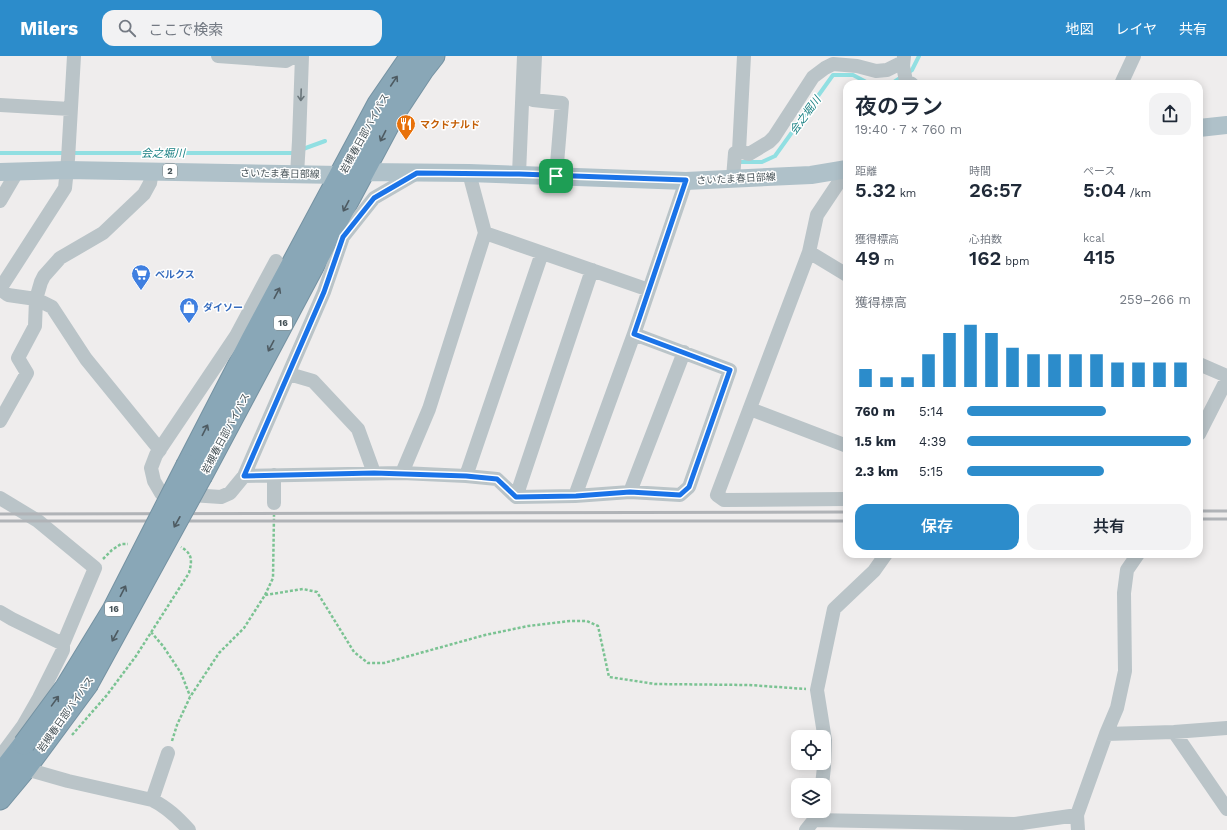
<!DOCTYPE html>
<html lang="ja">
<head>
<meta charset="utf-8">
<style>
  body { margin:0; font-family:"Work Sans","Noto Sans JP",sans-serif; background:#f2f2f3; color:#1f2937; height:100vh; display:flex; flex-direction:column; font-size:15px; white-space:nowrap }
  * { box-sizing:border-box; margin:0 }
  p { font-size:13px; color:#747a83 }
  .icon { flex:none; width:22px; height:22px; fill:none; stroke:currentColor; stroke-width:2; stroke-linecap:round; stroke-linejoin:round }
  .map { position:relative; flex:1; overflow:hidden }
  .panel { position:absolute; left:843px; top:24px; width:360px; height:478px; display:flex; flex-direction:column; background:#fff; border-radius:12px; box-shadow:0 2px 10px #0003 }
  .panel>* { flex:none }
  .buttons { position:absolute; left:791px; top:674px; display:grid; gap:8px }
  .buttons a { display:grid; place-items:center; width:40px; height:40px; border-radius:8px; background:#fff; box-shadow:0 2px 10px #0003; font-size:20px }
  .pin { position:absolute; display:grid; place-items:center; width:34px; height:34px; color:#fff; margin:-17px; border-radius:8px; box-shadow:0 2px 6px #0006 }
  .round { display:grid; place-items:center; flex:none; width:42px; height:42px; border-radius:12px; background:#f2f2f3 }
  .overview { display:flex; align-items:center; justify-content:space-between; height:68px; padding:0 12px }
  h1 { font-size:22px; font-weight:600; line-height:30px }
  .figures { display:grid; grid-template-columns:repeat(3,1fr); gap:6px; height:68px; padding:4px 12px }
  .figures div { display:grid; align-content:center }
  .figures b { font-size:20px; font-weight:600 }
  .figures small { font-size:11px; font-weight:400 }
  .figures p { font-size:11px }
  .chart { height:112px; padding:8px 12px }
  .chart p { display:flex; justify-content:space-between }
  .chart svg { width:100%; height:72px; margin-top:4px; stroke:#2c8ccb; stroke-width:6 }
  .action { display:flex; gap:8px; margin-top:auto; padding:8px 12px }
  .action a { flex:1; height:46px; border-radius:12px; background:#2c8ccb; color:#fff; font-size:16px; font-weight:600; line-height:46px; text-align:center }
  .action a+a { background:#f2f2f3; color:#1f2937 }
  ul { padding:0 12px; list-style:none; font-size:13px }
  li { display:grid; grid-template-columns:64px 48px 1fr; align-items:center; height:30px }
  li i { height:10px; border-radius:5px; background:#2c8ccb }
  header { display:flex; align-items:center; gap:24px; box-sizing:border-box; height:56px; padding:0 20px; background:#2c8ccb; color:#fff }
  header strong { font-size:19px }
  nav { display:flex; gap:22px; margin-inline-start:auto; font-size:14px }
  .search { width:280px; height:36px; background:#f2f2f3; display:flex; align-items:center; gap:10px; box-sizing:border-box; padding:0 14px; border-radius:12px; color:#747a83; font-size:15px }
  .map>svg:first-child { display:block }
  .lines { fill:none; stroke-linecap:round; stroke-linejoin:round }
  .stream { stroke:#91dfe2; stroke-width:4 }
  .highway-casing { stroke:#7592a2; stroke-width:23 }
  .path { stroke:#7bc393; stroke-width:2.5; stroke-dasharray:3 2; stroke-linecap:butt }
  .minor { stroke:#bac4c8; stroke-width:14 }
  .major { stroke:#afc1c9; stroke-width:18 }
  .highway { stroke:#89a7b7; stroke-width:21 }
  .rail { stroke:#b0b3b7; stroke-width:3 }
  .highway-bridge-casing { stroke:#7592a2; stroke-width:23; stroke-linecap:butt }
  .highway-bridge { stroke:#89a7b7; stroke-width:21 }
  .oneway { stroke:#4e5b62 }
  .oneway2 { stroke:#6a757a }
  .route-casing { stroke:#fff; stroke-width:8 }
  .route { stroke:#1a73e8; stroke-width:5 }
  .labels { text-anchor:middle; stroke-width:3; stroke-linejoin:round; paint-order:stroke }
  .shield { fill:#fff; stroke:#7e878a; stroke-width:1 }
  .shield-label { font-size:9px; font-weight:bold; fill:#475358 }
  .food-label { font-size:10px; font-weight:bold; fill:#c56008; stroke:#fff; text-anchor:start }
  .street-label { font-size:10px; fill:#475358; stroke:#fff }
  .shop-label { font-size:10px; font-weight:bold; fill:#366cbe; stroke:#fff; text-anchor:start }
  .water-label { font-size:11px; font-style:italic; fill:#1a8083; stroke:#fff }
</style>
</head>
<body>
<header>
<strong>Milers</strong>
<div class="search"><svg class="icon" aria-label="search" viewBox="0 0 24 24"><circle cx="10" cy="10" r="6"/><path d="M15 15l6 6"/></svg>ここで検索</div>
<nav><a>地図</a><a>レイヤ</a><a>共有</a></nav>
</header>
<div class="map">
<svg width="1227" height="774" viewBox="0 0 1227 774">
  <rect width="100%" height="100%" fill="#efeded"/>
  <g class="lines">
    <!-- stream -->
    <path class="stream" d="M 891,28 L 912,14 L 919,0
      M 0,97 L 292,97 L 325,85
      M 739,106 L 762,106 L 775,100 L 833,19 L 853,19 L 870,28"/>
    <!-- highway casing -->
    <g class="highway-casing">
      <path id="highway" d="M 187,409 L 252,283 L 378,48 L 411,0
        M 202,419 L 396,55 L 423,14 L 434,0
        M 0,719 L 24,688
        M 0,743 L 25,713 L 87,629"/>
    </g>
    <!-- path -->
    <path class="path" d="M 103,503 L 112,494 L 121,488 L 128,488
      M 265,539 L 273,522 L 274,459
      M 151,576 L 163,590 L 181,617 L 190,640
      M 72,679 L 107,639 L 136,600 L 189,517 C 192,505 193,498 181,491
      M 172,685 L 177,669 L 190,641 L 219,597 L 244,572 L 265,539 L 303,533 L 317,536 L 354,596 L 368,607 L 384,607 L 485,579 L 528,570 L 570,565 L 587,565 L 598,570 L 609,621 L 655,628 L 749,629 L 806,633"/>
    <!-- minor -->
    <path class="minor" d="M 218,0 L 286,5 L 295,0
      M 535,0 L 533,44 L 562,47 L 556,120
      M 744,0 L 739,95 L 749,98 L 769,86 L 774,81 L 813,21 L 825,12 L 833,8 L 857,10 L 876,15 L 887,14 L 903,6
      M 904,0 L 903,10 L 906,25 L 912,28
      M 1121,28 L 1134,0
      M 0,49 L 70,53
      M 847,114 L 817,159 L 809,196 L 717,439 L 724,444 L 847,443
      M 469,117 L 485,177 L 429,353 L 402,417 L 466,420 L 497,423 L 516,441 L 575,440 L 630,436 L 680,439 L 689,431 L 730,314 L 634,278
      M 297,118 L 299,85 L 302,0
      M 519,118 L 524,0
      M 733,122 L 735,97 L 739,95
      M 0,145 L 17,116
      M 485,177 L 649,234
      M 809,196 L 847,219
      M 0,233 L 65,132 L 68,103 L 74,0
      M 0,233 L 8,239 L 36,243 L 52,251 L 86,303 L 160,394
      M 1199,308 L 1227,320
      M 289,318 L 313,325 L 358,373 L 374,417
      M 750,353 L 847,390
      M 0,365 L 27,317 L 18,302 L 35,270 L 36,243 L 41,226 L 44,220 L 60,202 L 103,177 L 144,138 L 150,127 L 152,115
      M 1199,378 L 1227,323
      M 402,417 L 244,420 L 324,236 L 343,181 L 374,142 L 417,117
      M 274,419 L 274,447
      M 244,420 L 230,437 L 221,441 L 161,437 L 154,425 L 151,412 L 156,399 L 236,280 L 276,205
      M 466,420 L 542,197
      M 630,436 L 684,296
      M 575,440 L 634,278 L 686,125
      M 516,441 L 592,214
      M 0,442 L 38,465 L 95,512 L 63,588 L 12,563 L 0,556
      M 1174,676 L 1227,753
      M 1106,678 L 1174,676 L 1227,672
      M 0,701 L 23,670 L 39,642 L 63,594 L 63,588
      M 19,711 L 68,725 L 152,744 C 167,751 178,762 189,774
      M 822,729 L 824,711 L 825,684 L 817,634 L 834,553 L 874,515 L 886,498
      M 152,744 L 168,697
      M 814,764 L 1015,768 L 1077,759
      M 806,774 L 814,764 L 816,755
      M 1078,774 L 1077,759 L 1106,678 L 1117,652 L 1125,615 L 1124,537 L 1127,514 L 1138,498"/>
    <!-- major -->
    <path class="major" d="M 1199,72 L 1227,69
      M 0,116 L 67,114 L 340,119 L 364,116 L 469,117 L 686,125 L 811,119 L 847,113"/>
    <!-- highway -->
    <use href="#highway" class="highway"/>
    <!-- rail -->
    <path class="rail" d="M 1199,455 L 1227,455
      M 0,458 L 847,456
      M 1199,463 L 1227,463
      M 0,465 L 847,465"/>
    <!-- highway-bridge casing -->
    <g class="highway-bridge-casing">
      <path id="highway-bridge" d="M 87,629 L 202,419
        M 24,688 L 66,631 L 113,554 L 187,409"/>
    </g>
    <!-- highway-bridge -->
    <use href="#highway-bridge" class="highway-bridge"/>
  </g>
  <!-- one-way arrows -->
  <defs><path id="oneway-shaft" d="M-6 0H5M1.5-3L5.5 0L1.5 3" fill="none" stroke-width="1.6" stroke-linecap="round" stroke-linejoin="round"/></defs>
  <g class="oneway">
    <use href="#oneway-shaft" transform="translate(394 25) rotate(-56)"/>
    <use href="#oneway-shaft" transform="translate(383 80) rotate(117)"/>
    <use href="#oneway-shaft" transform="translate(346 150) rotate(118)"/>
    <use href="#oneway-shaft" transform="translate(277 237) rotate(-62)"/>
    <use href="#oneway-shaft" transform="translate(271 290) rotate(118)"/>
    <use href="#oneway-shaft" transform="translate(205 374) rotate(-63)"/>
    <use href="#oneway-shaft" transform="translate(177 466) rotate(119)"/>
    <use href="#oneway-shaft" transform="translate(123 535) rotate(-63)"/>
    <use href="#oneway-shaft" transform="translate(115 580) rotate(119)"/>
    <use href="#oneway-shaft" transform="translate(55 645) rotate(-54)"/>
  </g>
  <use class="oneway2" href="#oneway-shaft" transform="translate(301 39) rotate(92)"/>
  <g class="lines">
    <!-- route casing -->
    <g class="route-casing">
      <path id="route" d="M 417,117 L 519,118 L 686,124 L 634,278 L 730,314 L 689,431 L 680,439 L 630,436 L 576,440 L 516,441 L 497,423 L 466,420 L 374,417 L 244,420 L 324,236 L 343,181 L 374,142 Z"/>
    </g>
    <!-- route -->
    <use href="#route" class="route"/>
  </g>
  <!-- icons -->
  <defs>
    <g id="restaurant-pin" transform="scale(1)"><path d="M0 17L-7.5 6A9.5 9.5 0 1 1 7.5 6Z" fill="#e8710a" stroke="#fff"/><path d="M-5-6h1v4h1v-4h1v4h1v-4h1v5L-1.5 .5V6h-2V.5L-5-1ZM5-6V6H3V1.5H1.5Q1.5-4 5-6Z" fill="#fff"/></g>
    <g id="supermarket-pin" transform="scale(1)"><path d="M0 17L-7.5 6A9.5 9.5 0 1 1 7.5 6Z" fill="#3f7fe0" stroke="#fff"/><path d="M-6-5.5h2.5l.6 2H6L4.5 2H-2.5L-4.4-4H-6ZM-1.5 3.2a1.3 1.3 0 1 0 .1 0ZM3 3.2a1.3 1.3 0 1 0 .1 0Z" fill="#fff"/></g>
    <g id="shop-pin" transform="scale(1)"><path d="M0 17L-7.5 6A9.5 9.5 0 1 1 7.5 6Z" fill="#3f7fe0" stroke="#fff"/><path d="M-5-2.5h2.3a2.7 3.5 0 0 1 5.4 0H5L5.5 6h-11ZM-1.5-2.5h3a1.5 2.3 0 0 0-3 0Z" fill="#fff"/></g>
  </defs>
  <g fill-rule="evenodd">
    <use href="#restaurant-pin" x="406" y="68"/>
    <use href="#supermarket-pin" x="141" y="218"/>
    <use href="#shop-pin" x="189" y="251"/>
  </g>
  <g class="labels">
    <!-- shield labels -->
    <g class="shield">
      <rect x="163" y="108" width="14" height="14" rx="3"/>
      <rect x="274" y="260" width="18" height="14" rx="3"/>
      <rect x="105" y="546" width="18" height="14" rx="3"/>
    </g>
    <g class="shield-label">
      <text x="170" y="118">2</text>
      <text x="283" y="270">16</text>
      <text x="114" y="556">16</text>
    </g>
    <!-- food labels -->
    <g class="food-label">
      <text x="420" y="72">マクドナルド</text>
    </g>
    <!-- street labels -->
    <g class="street-label">
      <text transform="translate(364 77) rotate(-61)" y="4">岩槻春日部バイパス</text>
      <text transform="translate(280 117) rotate(1)" y="4">さいたま春日部線</text>
      <text transform="translate(736 122) rotate(-3)" y="4">さいたま春日部線</text>
      <text transform="translate(225 377) rotate(-62)" y="4">岩槻春日部バイパス</text>
      <text transform="translate(65 658) rotate(-55)" y="4">岩槻春日部バイパス</text>
    </g>
    <!-- shop labels -->
    <g class="shop-label">
      <text x="155" y="222">ベルクス</text>
      <text x="203" y="255">ダイソー</text>
    </g>
    <!-- water labels -->
    <g class="water-label">
      <text transform="translate(805 59) rotate(-54)" y="4">会之堀川</text>
      <text x="163" y="101">会之堀川</text>
    </g>
  </g>
</svg>
<div class="buttons">
<a><svg class="icon" aria-label="locate" viewBox="0 0 24 24"><circle cx="12" cy="12" r="6"/><path d="M12 2v4M12 18v4M2 12h4M18 12h4"/></svg></a>
<a><svg class="icon" aria-label="layers" viewBox="0 0 24 24"><path d="M12 4l9 5-9 5-9-5zM3 14l9 5 9-5"/></svg></a>
</div>
<div class="pin" style="left:556px;top:120px;background:#1e9e55"><svg class="icon" aria-label="arrive" viewBox="0 0 24 24"><path d="M6 21V4h12l-3 4 3 4H6"/></svg></div>
<section class="panel">
<div class="overview"><div><h1>夜のラン</h1><p>19:40 · 7 × 760 m</p></div><a class="round"><svg class="icon" aria-label="share" viewBox="0 0 24 24"><path d="M12 15V3M7 8l5-5 5 5M5 13v7h14v-7"/></svg></a></div>
<div class="figures">
<div><p>距離</p><b>5.32<small> km</small></b></div>
<div><p>時間</p><b>26:57</b></div>
<div><p>ペース</p><b>5:04<small> /km</small></b></div>
</div>
<div class="figures">
<div><p>獲得標高</p><b>49<small> m</small></b></div>
<div><p>心拍数</p><b>162<small> bpm</small></b></div>
<div><p>kcal</p><b>415</b></div>
</div>
<div class="chart"><p><span>獲得標高</span>259–266 m</p>
<svg viewBox="0 0 160 44" preserveAspectRatio="none"><path d="M5 44V33M15 44V38M25 44V38M35 44V24M45 44V11M55 44V6M65 44V11M75 44V20M85 44V24M95 44V24M105 44V24M115 44V24M125 44V29M135 44V29M145 44V29M155 44V29"/></svg>
</div>
<ul>
<li><b>760 m</b>5:14<i style="width:62%"></i></li>
<li><b>1.5 km</b>4:39<i style="width:100%"></i></li>
<li><b>2.3 km</b>5:15<i style="width:61%"></i></li>
</ul>
<div class="action"><a>保存</a><a>共有</a></div>
</section>
</div>
</body>
</html>
